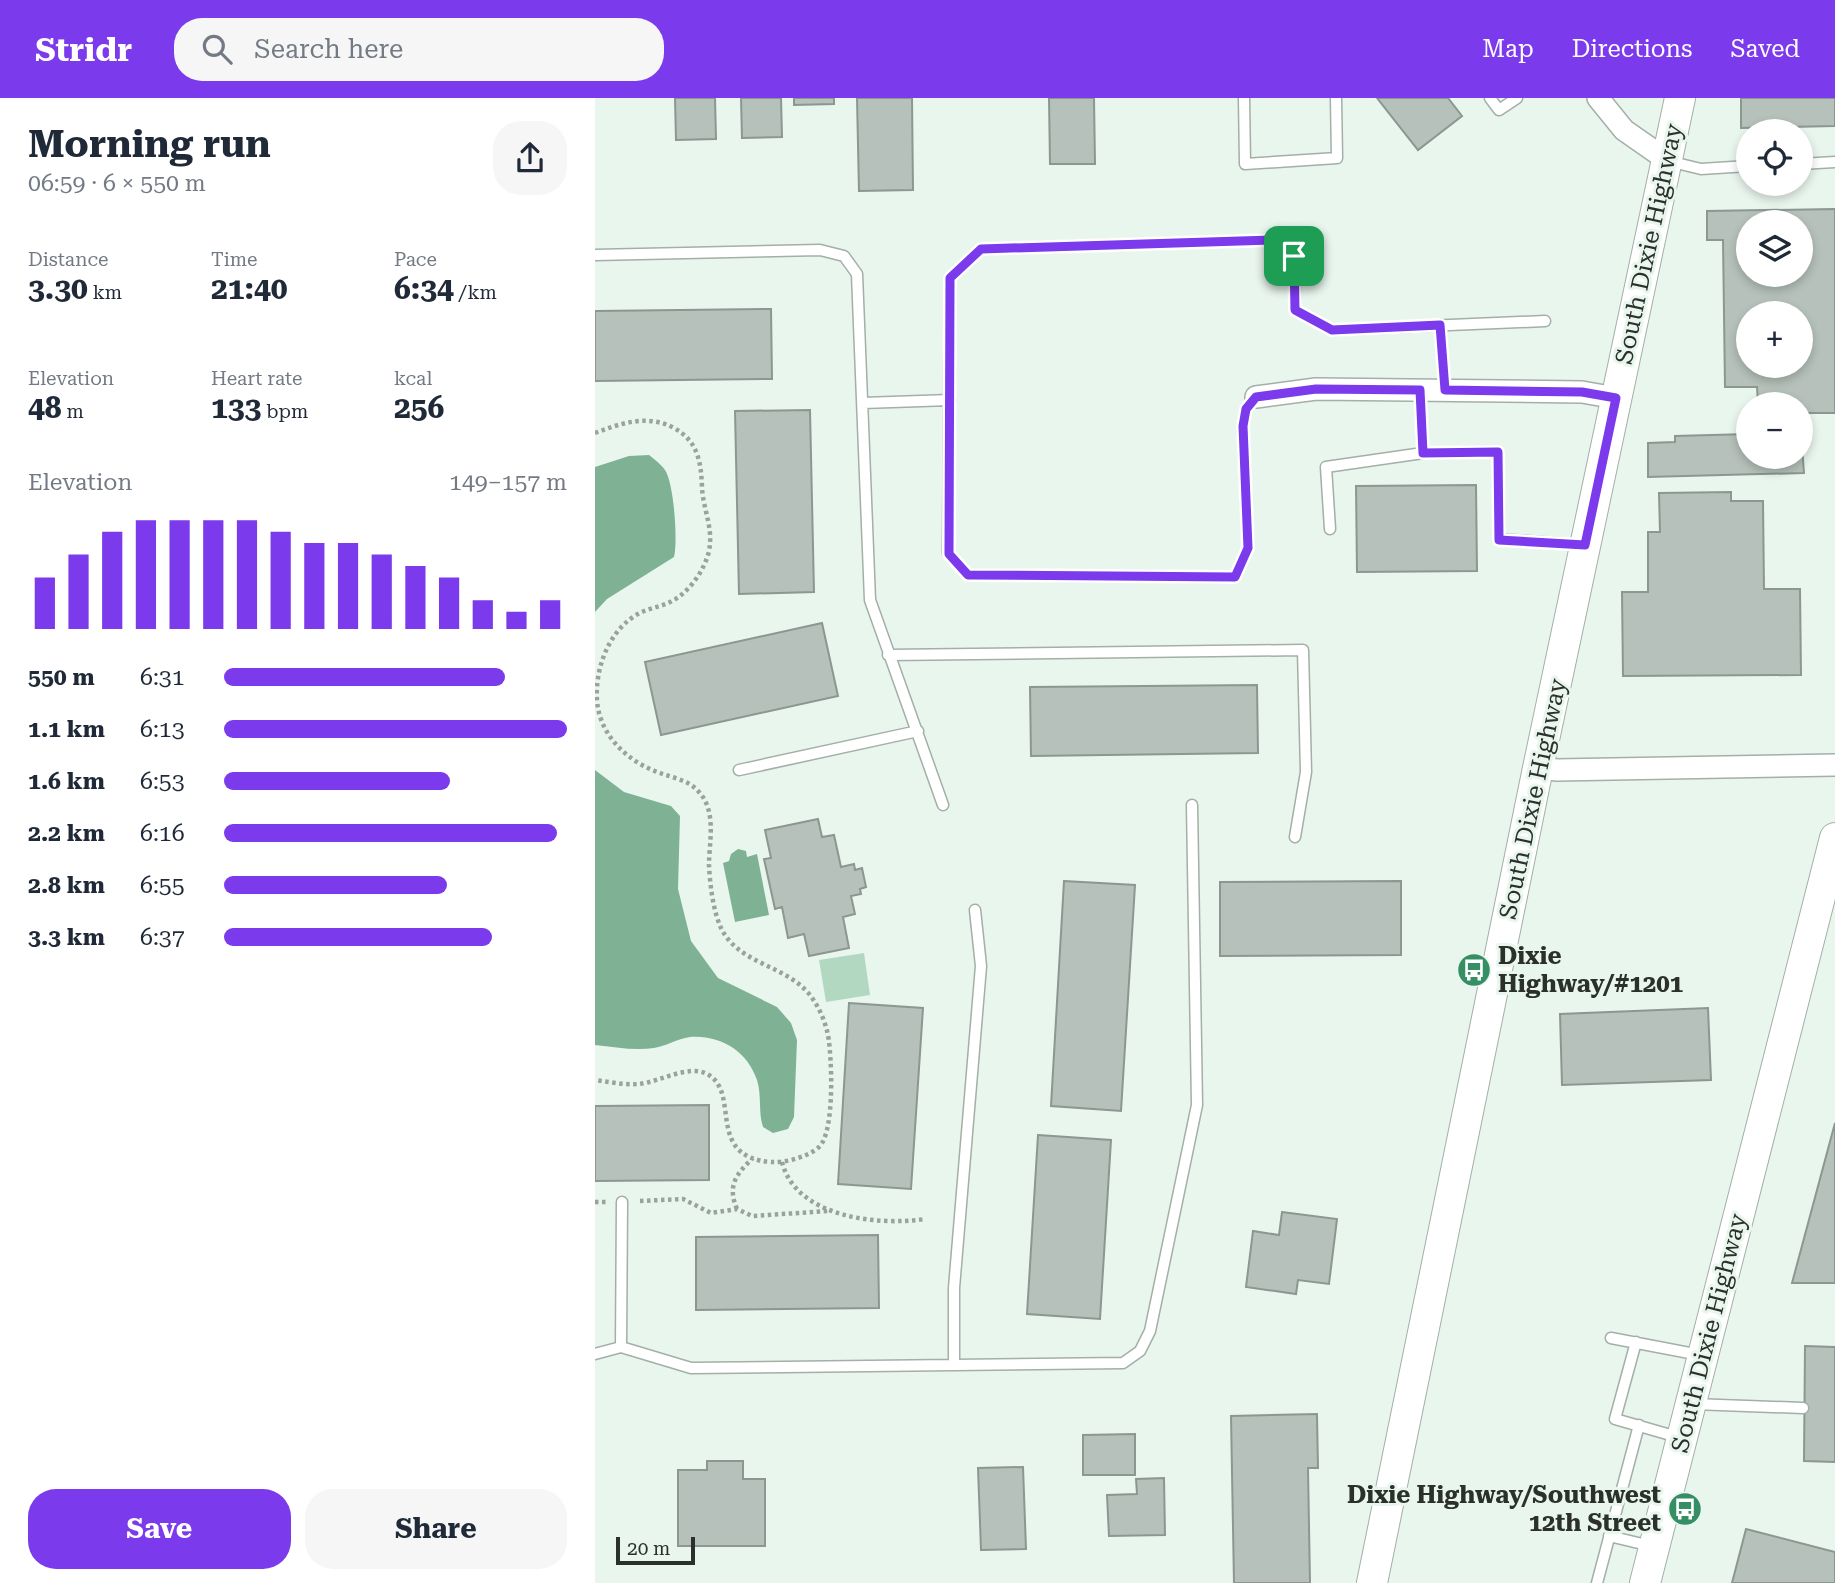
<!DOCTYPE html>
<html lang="en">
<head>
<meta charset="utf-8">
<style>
  body { margin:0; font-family:"Roboto Serif",serif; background:#f6f6f7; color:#1f2937; height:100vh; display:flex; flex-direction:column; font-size:26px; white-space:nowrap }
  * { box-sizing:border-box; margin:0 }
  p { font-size:23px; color:#747a83 }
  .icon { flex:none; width:38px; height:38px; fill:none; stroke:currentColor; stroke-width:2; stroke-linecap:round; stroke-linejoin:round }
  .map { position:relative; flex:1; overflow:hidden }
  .panel { display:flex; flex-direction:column; background:#fff; width:595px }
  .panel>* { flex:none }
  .fabs { position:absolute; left:1141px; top:21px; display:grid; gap:14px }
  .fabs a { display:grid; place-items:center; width:77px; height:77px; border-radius:50%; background:#fff; box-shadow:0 4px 10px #0003; font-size:35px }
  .scale { position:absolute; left:21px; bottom:18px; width:79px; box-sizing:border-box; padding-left:7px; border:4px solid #2b302d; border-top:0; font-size:19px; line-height:24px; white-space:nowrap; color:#2b302d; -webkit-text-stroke:5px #e9f6ee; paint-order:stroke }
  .pin { position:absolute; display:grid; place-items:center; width:60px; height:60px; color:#fff; margin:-30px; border-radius:14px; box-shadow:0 4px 10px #0006 }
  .round { display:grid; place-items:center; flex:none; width:74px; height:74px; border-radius:28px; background:#f6f6f7 }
  .summary { display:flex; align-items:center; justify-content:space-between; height:119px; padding:0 28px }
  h1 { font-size:38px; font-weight:700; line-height:52px }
  .metrics { display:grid; grid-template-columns:repeat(3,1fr); gap:10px; height:119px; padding:7px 28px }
  .metrics div { display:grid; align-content:center }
  .metrics b { font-size:30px; font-weight:700 }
  .metrics small { font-size:19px; font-weight:400 }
  .metrics p { font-size:19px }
  .chart { height:196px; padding:14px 28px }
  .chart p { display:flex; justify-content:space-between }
  .chart svg { width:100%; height:126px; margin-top:7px; stroke:#7c3aed; stroke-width:6 }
  .button { display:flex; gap:14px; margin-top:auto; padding:14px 28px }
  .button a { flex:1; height:80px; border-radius:28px; background:#7c3aed; color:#fff; font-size:28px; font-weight:700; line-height:80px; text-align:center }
  .button a+a { background:#f6f6f7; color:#1f2937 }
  ul { padding:0 28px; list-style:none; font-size:23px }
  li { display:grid; grid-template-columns:112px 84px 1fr; align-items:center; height:52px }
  li i { height:18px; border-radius:9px; background:#7c3aed }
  header { display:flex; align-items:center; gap:42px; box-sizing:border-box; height:98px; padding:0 35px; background:#7c3aed; color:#fff }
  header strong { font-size:33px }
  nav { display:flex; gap:38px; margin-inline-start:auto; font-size:24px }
  .search { width:490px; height:63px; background:#f6f6f7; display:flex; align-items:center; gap:18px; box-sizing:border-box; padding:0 24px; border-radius:28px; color:#747a83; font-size:26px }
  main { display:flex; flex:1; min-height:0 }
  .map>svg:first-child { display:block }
  .green { fill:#b3d8c2 }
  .water { fill:#7fb195 }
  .building { fill:#b5c1ba; stroke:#8b9790; stroke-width:2; fill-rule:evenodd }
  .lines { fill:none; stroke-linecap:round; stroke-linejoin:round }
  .lane-casing { stroke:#a3afa8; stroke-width:13 }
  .street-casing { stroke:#a3afa8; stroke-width:24 }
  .secondary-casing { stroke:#a3afa8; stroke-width:32 }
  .path { stroke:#99a29c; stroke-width:4.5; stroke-dasharray:3.5 3.5; stroke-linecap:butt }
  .lane { stroke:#fff; stroke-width:10 }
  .street { stroke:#fff; stroke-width:21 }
  .secondary { stroke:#fff; stroke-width:30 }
  .route-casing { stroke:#fff; stroke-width:14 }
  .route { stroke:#7c3aed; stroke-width:9 }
  .labels { text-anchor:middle; stroke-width:6; stroke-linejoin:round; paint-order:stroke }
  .street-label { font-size:24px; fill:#2b302d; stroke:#e9f6ee }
  .poi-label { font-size:24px; font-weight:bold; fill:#2b302d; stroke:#e9f6ee; text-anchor:start }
</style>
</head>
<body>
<header>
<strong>Stridr</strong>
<div class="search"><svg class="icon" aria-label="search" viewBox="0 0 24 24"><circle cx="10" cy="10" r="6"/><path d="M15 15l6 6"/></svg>Search here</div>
<nav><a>Map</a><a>Directions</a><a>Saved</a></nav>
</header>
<main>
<section class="panel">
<div class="summary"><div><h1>Morning run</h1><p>06:59 · 6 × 550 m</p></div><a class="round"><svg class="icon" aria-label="share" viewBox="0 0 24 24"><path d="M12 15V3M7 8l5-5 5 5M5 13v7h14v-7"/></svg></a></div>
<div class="metrics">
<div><p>Distance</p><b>3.30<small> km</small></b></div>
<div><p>Time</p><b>21:40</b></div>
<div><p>Pace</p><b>6:34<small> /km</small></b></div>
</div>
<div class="metrics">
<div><p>Elevation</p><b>48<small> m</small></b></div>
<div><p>Heart rate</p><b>133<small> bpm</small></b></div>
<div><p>kcal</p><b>256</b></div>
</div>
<div class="chart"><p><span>Elevation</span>149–157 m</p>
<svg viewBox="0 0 160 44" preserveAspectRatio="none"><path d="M5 44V26M15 44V18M25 44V10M35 44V6M45 44V6M55 44V6M65 44V6M75 44V10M85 44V14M95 44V14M105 44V18M115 44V22M125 44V26M135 44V34M145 44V38M155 44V34"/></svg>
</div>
<ul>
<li><b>550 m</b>6:31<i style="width:82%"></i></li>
<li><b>1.1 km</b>6:13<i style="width:100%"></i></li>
<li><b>1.6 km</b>6:53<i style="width:66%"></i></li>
<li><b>2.2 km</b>6:16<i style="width:97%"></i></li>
<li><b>2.8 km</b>6:55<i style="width:65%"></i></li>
<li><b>3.3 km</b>6:37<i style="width:78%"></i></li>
</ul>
<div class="button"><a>Save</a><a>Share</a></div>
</section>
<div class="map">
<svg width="1240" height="1485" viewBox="0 0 1240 1485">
  <rect width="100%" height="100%" fill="#e9f6ee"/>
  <!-- green -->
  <path class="green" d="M 269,855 L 275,897 L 231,904 L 224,862 Z"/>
  <!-- water -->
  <path class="water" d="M 54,357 C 59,361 66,366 70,372 C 79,385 83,444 79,459 L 12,501 L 0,514 L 0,369 L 34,358 Z
    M 0,672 L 29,694 L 76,708 L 85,718 L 83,791 L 96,843 L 123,880 L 182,909 L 196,925 L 202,942 L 199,1019 L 193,1031 L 178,1035 L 168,1029 C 163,1014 167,998 162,982 C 152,953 126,937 95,939 C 82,941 71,948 59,950 C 40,953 19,949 0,947 Z
    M 143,751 L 151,753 L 152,759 L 162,756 L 174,817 L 140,824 L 128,765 L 134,763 L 136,756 Z"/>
  <!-- building -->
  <path class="building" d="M 80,0 L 120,0 L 121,41 L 81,42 Z
    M 146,0 L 186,0 L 187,39 L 147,40 Z
    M 199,0 L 239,0 L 239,6 L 199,7 Z
    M 262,0 L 317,0 L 318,92 L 264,93 Z
    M 454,0 L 499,0 L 500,66 L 455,66 Z
    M 782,0 L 853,0 L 867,18 L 823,52 Z
    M 1146,0 L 1240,0 L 1240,28 L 1146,30 Z
    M 1240,111 L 1240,315 L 1206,315 L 1206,306 L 1163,306 L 1162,289 L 1130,289 L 1128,142 L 1112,142 L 1112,113 ZM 1153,124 L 1206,124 L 1206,177 L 1153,177 ZM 1153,215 L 1206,215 L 1206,268 L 1153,268 Z
    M 176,211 L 177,281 L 0,283 L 0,213 Z
    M 215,312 L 219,494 L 144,496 L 140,313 Z
    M 1206,335 L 1209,375 L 1053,379 L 1053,345 L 1080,344 L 1080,338 L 1153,336 L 1153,359 L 1206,359 Z
    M 881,387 L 882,473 L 762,474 L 761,388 Z
    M 1136,394 L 1136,403 L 1168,403 L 1169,491 L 1205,491 L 1206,577 L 1028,578 L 1027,494 L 1053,494 L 1053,434 L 1065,434 L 1064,395 Z
    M 227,525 L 243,598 L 66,637 L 50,564 Z
    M 662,587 L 663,655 L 436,658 L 435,589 Z
    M 223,721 L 227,739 L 239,737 L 246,769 L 259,766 L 260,772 L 267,770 L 271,789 L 265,791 L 266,796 L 256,798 L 260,816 L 248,819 L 254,850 L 214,858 L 209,836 L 193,840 L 187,809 L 180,811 L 169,761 L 176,760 L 170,732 Z
    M 469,783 L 540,787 L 526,1013 L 456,1008 Z
    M 806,783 L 806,857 L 625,858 L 625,784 Z
    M 254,905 L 328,910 L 316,1091 L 243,1086 Z
    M 1113,910 L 1116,982 L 967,987 L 965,916 Z
    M 114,1007 L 114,1082 L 0,1083 L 0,1008 Z
    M 1240,1025 L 1240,1185 L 1197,1185 Z
    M 443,1037 L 516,1042 L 505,1221 L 432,1216 Z
    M 687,1114 L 742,1121 L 734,1186 L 703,1182 L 701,1196 L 651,1189 L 658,1133 L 684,1137 Z
    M 283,1137 L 284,1210 L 101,1212 L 101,1139 Z
    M 1210,1248 L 1240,1249 L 1240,1364 L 1209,1363 Z
    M 722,1316 L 723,1370 L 713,1370 L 715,1485 L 639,1485 L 636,1318 Z
    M 540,1336 L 540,1377 L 488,1377 L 488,1337 Z
    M 112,1363 L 148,1363 L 148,1381 L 170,1381 L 170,1448 L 83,1448 L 83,1372 L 112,1372 Z
    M 428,1369 L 431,1451 L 386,1452 L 383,1370 Z
    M 569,1380 L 570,1437 L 514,1438 L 512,1397 L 542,1396 L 541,1381 Z
    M 1151,1431 L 1240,1454 L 1240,1485 L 1137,1485 Z"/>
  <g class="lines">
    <!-- lane casing -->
    <g class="lane-casing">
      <path id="lane" d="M 649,0 L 650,66 L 742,60 L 741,0
        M 895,0 L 904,12 L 922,0
        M 1073,63 L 1106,71 L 1153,68
        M 1206,66 L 1240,64
        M 0,157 L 225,152 L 249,158 L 262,176 L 275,502 L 348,707
        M 845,227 L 850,292
        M 661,299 L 651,311 L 648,328 L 653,450 L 640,479 L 373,477 L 353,455 L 355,180 L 386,151 L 681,142 L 700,158 L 700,212 L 737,232 L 950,223
        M 268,305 L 355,302
        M 828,355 L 903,354 L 904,441 L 987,447
        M 735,431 L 731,369 L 828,355 L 825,292
        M 293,557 L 708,552 L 711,674 L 700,739
        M 144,672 L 323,633
        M 1016,1240 L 1105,1257
        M 1041,1244 L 1020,1321 L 1086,1340
        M 26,1249 L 27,1104
        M 0,1256 L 26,1249 L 96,1270 L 528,1265 L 545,1253 L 555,1233 L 602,1007 L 597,707
        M 359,1266 L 359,1190 L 386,868 L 380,812
        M 1098,1306 L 1208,1310
        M 1014,1438 L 1056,1448
        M 1002,1485 L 1044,1327"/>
    </g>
    <!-- street casing -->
    <g class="street-casing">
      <path id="street" d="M 1003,0 L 1029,32 L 1072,62
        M 661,299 L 721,291 L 987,294 L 1021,300
        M 943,670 L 962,672 L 1240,667"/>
    </g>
    <!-- secondary casing -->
    <g class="secondary-casing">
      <path id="secondary" d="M 777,1485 L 943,670 L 1085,0
        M 1050,1485 L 1240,740"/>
    </g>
    <!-- path -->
    <path class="path" d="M 0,335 C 26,325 53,316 79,330 C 103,343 106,364 107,389 C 108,413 120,432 113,457 C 107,476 92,497 73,505 C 62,510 49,511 38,519 C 12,537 0,572 2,603 C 5,638 33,664 65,675 C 78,680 94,682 104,694 C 122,714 114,744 114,767 C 115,787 118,812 126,830 C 144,867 190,866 215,897 C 224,909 230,923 233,937 C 237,960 240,1034 224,1049 C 213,1059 190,1065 176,1064 C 109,1059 147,994 112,976 C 94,966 64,984 44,986 C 29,987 14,984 0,982
      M 187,1064 C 201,1120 284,1128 330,1121
      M 45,1103 L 88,1101 L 116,1115 L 142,1111 L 157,1118 L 234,1113
      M 0,1104 L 11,1104
      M 142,1111 C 132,1088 141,1076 158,1060"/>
    <!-- lane -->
    <use href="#lane" class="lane"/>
    <!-- street -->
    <use href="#street" class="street"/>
    <!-- secondary -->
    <use href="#secondary" class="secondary"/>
  </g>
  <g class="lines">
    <!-- route casing -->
    <g class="route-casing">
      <path id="route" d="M 681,142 L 699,158 L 700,212 L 737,232 L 845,227 L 850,292 L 987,294 L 1021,300 L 990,447 L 904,442 L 903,354 L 828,355 L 825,292 L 721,291 L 661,299 L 651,311 L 648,328 L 653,450 L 640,479 L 373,477 L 354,456 L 355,180 L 386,151 Z"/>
    </g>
    <!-- route -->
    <use href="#route" class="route"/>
  </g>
  <!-- icons -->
  <defs>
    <g id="bus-disc" transform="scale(1.75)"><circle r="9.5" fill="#358e64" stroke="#e9f6ee"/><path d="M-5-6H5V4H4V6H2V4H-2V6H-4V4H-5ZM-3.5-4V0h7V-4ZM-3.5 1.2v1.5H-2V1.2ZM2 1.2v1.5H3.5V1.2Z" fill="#fff"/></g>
  </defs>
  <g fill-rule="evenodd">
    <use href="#bus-disc" x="879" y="872"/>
    <use href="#bus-disc" x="1090" y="1411"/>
  </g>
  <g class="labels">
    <!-- street labels -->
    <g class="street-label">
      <text transform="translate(1054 146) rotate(-78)" y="8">South Dixie Highway</text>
      <text transform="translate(938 701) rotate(-78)" y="8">South Dixie Highway</text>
      <text transform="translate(1114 1235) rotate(-76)" y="8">South Dixie Highway</text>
    </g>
    <!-- poi labels -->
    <g class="poi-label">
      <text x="903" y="866">Dixie<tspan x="903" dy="28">Highway/#1201</tspan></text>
      <text x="1066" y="1405" text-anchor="end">Dixie Highway/Southwest<tspan x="1066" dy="28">12th Street</tspan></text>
    </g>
  </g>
</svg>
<div class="fabs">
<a><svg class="icon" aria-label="locate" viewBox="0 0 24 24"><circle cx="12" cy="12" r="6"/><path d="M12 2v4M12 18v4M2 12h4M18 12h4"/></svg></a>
<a><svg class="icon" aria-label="layers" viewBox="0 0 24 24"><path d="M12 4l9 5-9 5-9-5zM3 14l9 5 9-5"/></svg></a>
<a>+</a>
<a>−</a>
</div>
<div class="scale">20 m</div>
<div class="pin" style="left:699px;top:158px;background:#1e9e55"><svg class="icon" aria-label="arrive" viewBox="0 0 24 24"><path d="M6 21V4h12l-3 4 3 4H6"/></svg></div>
</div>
</main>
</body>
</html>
